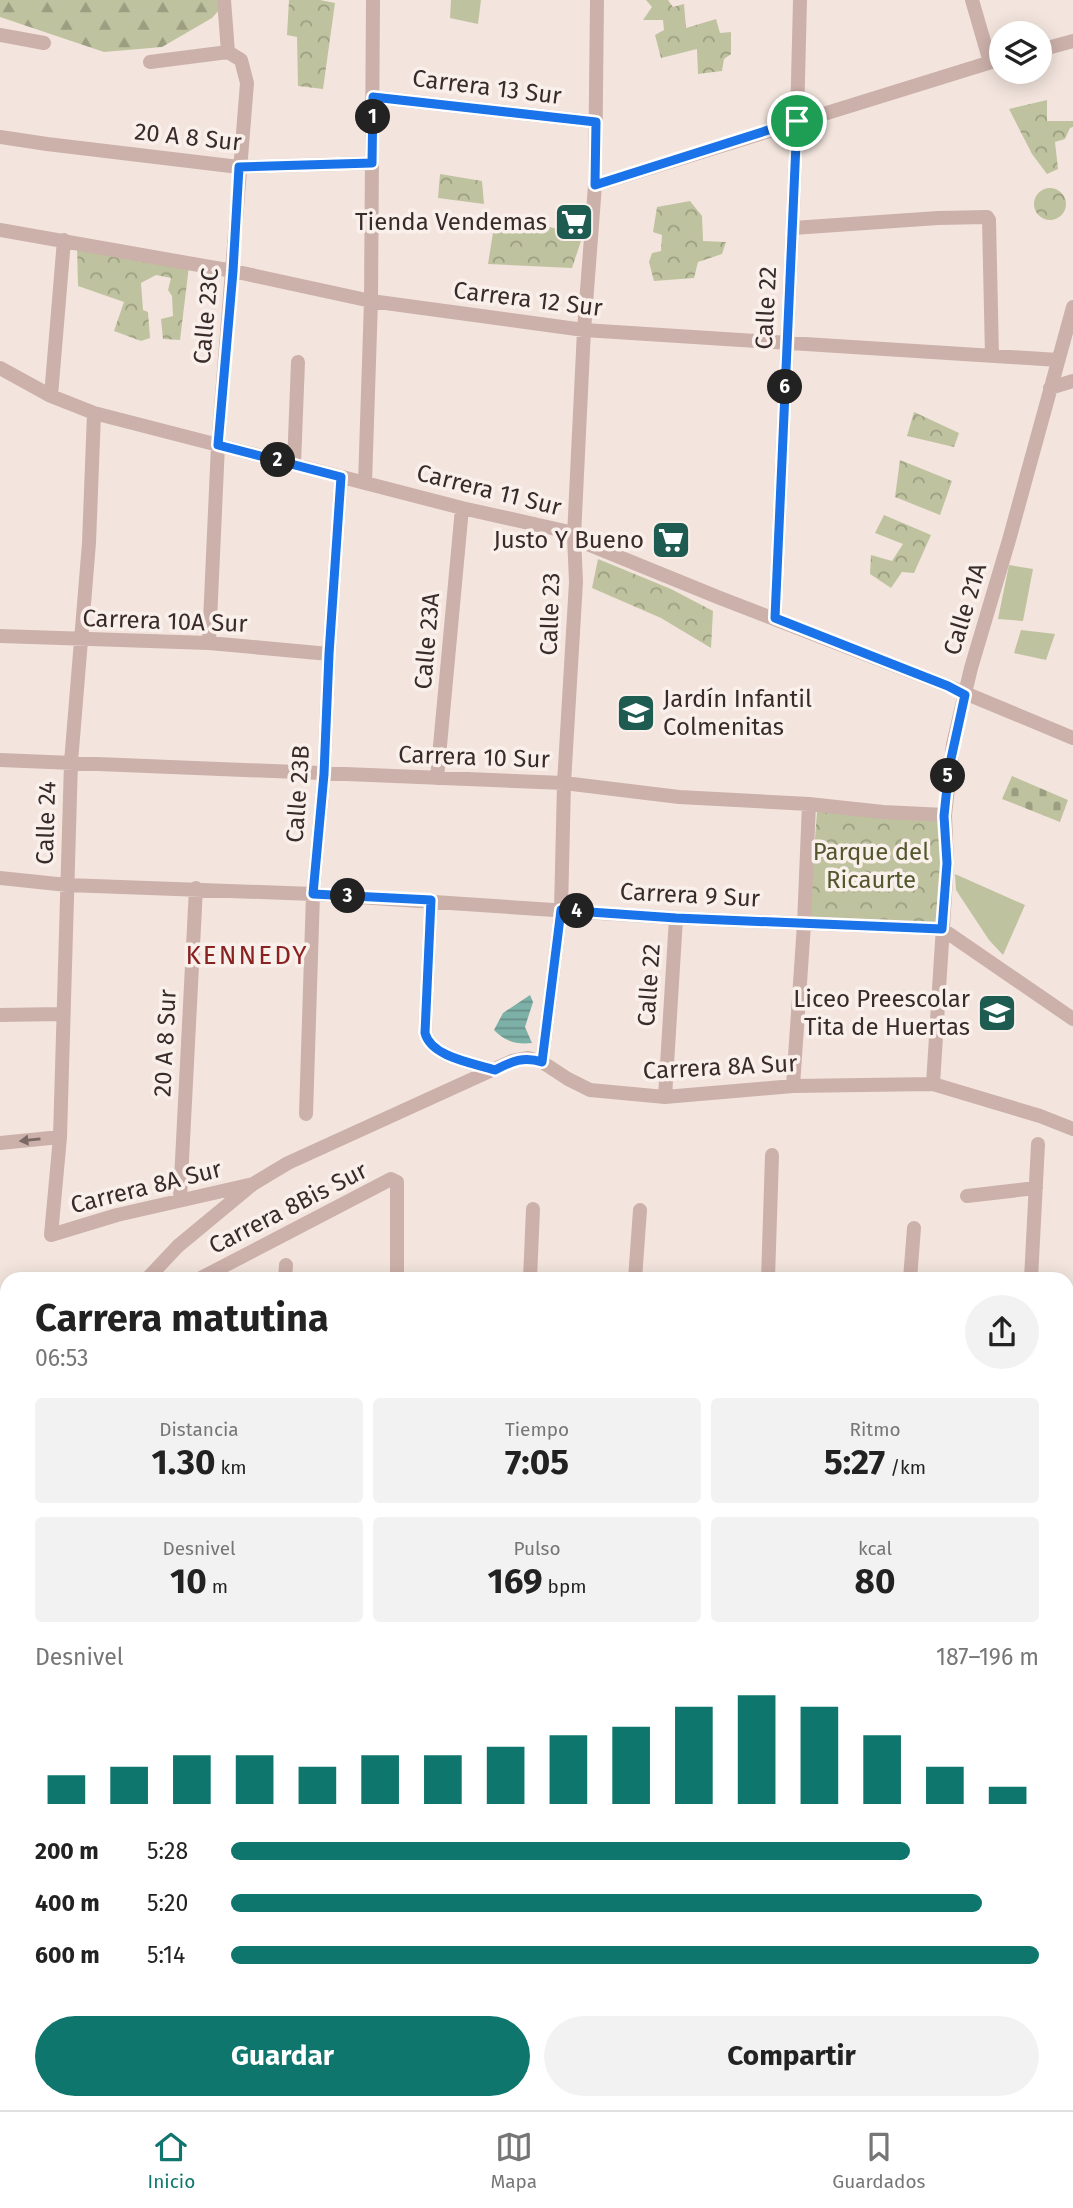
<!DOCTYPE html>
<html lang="es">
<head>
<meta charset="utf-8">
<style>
  body { margin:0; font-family:"Fira Sans",sans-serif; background:#f2f2f2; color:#222; height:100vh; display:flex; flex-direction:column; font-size:26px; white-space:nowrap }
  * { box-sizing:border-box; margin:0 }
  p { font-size:23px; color:#767676 }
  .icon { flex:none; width:38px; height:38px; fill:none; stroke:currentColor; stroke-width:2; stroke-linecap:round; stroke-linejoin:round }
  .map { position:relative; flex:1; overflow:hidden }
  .details { position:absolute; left:0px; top:1272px; width:1074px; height:838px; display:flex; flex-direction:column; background:#fff; border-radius:21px 21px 0 0; box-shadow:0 4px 18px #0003 }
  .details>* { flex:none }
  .buttons { position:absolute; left:989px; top:21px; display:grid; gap:14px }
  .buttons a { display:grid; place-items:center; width:63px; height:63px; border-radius:50%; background:#fff; box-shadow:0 4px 18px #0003; font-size:35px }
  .pin { position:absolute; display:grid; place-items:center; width:60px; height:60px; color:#fff; margin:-30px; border:4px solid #fff; border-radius:50%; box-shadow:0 2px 7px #0007 }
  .km { position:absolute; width:35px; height:35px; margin:-18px; border-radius:50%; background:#222; color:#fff; font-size:19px; line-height:35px; text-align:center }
  .round { display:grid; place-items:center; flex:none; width:74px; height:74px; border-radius:37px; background:#f2f2f2 }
  .head { display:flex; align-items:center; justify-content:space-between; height:119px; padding:0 35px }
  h1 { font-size:38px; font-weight:700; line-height:52px }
  .metrics { display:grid; grid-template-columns:repeat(3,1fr); gap:10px; height:119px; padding:7px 35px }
  .metrics div { display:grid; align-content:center; border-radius:7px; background:#f2f2f2; text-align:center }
  .metrics b { font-size:35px; font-weight:700 }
  .metrics small { font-size:19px; font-weight:400 }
  .metrics p { font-size:19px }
  .chart { height:196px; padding:14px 35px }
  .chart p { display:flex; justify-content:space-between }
  .chart svg { width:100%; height:126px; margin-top:7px; stroke:#0f766e; stroke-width:6 }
  .primary-button { display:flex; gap:14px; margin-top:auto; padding:14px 35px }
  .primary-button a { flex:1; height:80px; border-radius:42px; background:#0f766e; color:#fff; font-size:28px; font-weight:700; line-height:80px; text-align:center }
  .primary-button a+a { background:#f2f2f2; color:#222 }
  ul { padding:0 35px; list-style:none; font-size:23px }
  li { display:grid; grid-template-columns:112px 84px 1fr; align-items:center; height:52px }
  li i { height:18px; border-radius:9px; background:#0f766e }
  .tab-bar { display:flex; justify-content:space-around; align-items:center; height:98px; border-top:2px solid #e0e0e0; background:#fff; font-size:19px; color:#767676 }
  .tab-bar a { display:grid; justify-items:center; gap:4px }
  .tab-bar .selected { color:#0f766e }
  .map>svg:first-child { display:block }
  .forest { fill:url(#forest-firs) }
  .cemetery { fill:url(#cemetery-stones) }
  .park { fill:url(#park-crowns) }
  .garden { fill:#bfc29e }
  .water { fill:url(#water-rules) }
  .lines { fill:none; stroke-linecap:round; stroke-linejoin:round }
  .street { stroke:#ccb1aa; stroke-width:14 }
  .oneway { fill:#7b6763 }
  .route-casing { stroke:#fff; stroke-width:14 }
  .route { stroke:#1a73e8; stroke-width:9 }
  .labels { text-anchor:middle; stroke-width:7; stroke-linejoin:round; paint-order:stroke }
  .street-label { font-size:24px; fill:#392b29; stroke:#faf0eb }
  .poi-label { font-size:24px; fill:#392b29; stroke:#faf0eb; text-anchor:end }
  .park-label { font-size:24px; fill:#52572d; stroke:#faf0eb }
  .neighbourhood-label { font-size:26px; letter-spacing:2px; fill:#892322; stroke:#faf0eb }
</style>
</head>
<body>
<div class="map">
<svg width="1073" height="2110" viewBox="0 0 1073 2110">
  <defs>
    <pattern id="forest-firs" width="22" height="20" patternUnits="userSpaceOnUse" patternTransform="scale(1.75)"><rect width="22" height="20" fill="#bfc29e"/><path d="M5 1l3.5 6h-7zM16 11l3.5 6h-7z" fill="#9c9e81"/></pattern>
    <pattern id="cemetery-stones" width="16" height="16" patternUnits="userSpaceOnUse" patternTransform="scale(1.75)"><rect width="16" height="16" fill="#bfc29e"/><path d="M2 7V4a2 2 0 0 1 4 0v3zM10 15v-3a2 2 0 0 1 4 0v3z" fill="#9c9e81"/></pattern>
    <pattern id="park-crowns" width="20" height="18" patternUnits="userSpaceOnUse" patternTransform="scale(1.75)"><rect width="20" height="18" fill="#bfc29e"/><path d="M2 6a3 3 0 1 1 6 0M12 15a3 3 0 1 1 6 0" fill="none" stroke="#9c9e81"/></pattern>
    <pattern id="water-rules" width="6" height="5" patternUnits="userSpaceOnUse" patternTransform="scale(1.75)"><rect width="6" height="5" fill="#7db0a7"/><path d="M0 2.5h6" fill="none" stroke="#678f88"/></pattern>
  </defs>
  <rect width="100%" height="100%" fill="#f3e5de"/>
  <!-- forest -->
  <path class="forest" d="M 0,0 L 228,0 L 212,18 L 162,47 L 104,52 L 0,17 Z"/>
  <!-- cemetery -->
  <path class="cemetery" d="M 1012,776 L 1068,800 L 1060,822 L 1002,799 Z"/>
  <!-- park -->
  <path class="park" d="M 289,0 L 320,0 L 335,3 L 323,89 L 298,86 L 297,37 L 287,35 Z
    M 646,0 L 668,0 L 673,7 L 684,4 L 686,28 L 716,19 L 720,33 L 731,32 L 731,54 L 724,59 L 722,71 L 698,74 L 697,49 L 661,58 L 655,35 L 664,30 L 663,20 L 643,20 L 652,7 Z
    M 1047,100 L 1047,121 L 1073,121 L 1073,127 L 1070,128 L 1065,139 L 1055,142 L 1058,169 L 1047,174 L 1032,154 L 1009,109 Z
    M 440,174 L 482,181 L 484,204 L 438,198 Z
    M1034 204a16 16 0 1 1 32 0a16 16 0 1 1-32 0Z
    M 690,201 L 702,216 L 703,241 L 726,242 L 722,254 L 698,262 L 694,278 L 654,281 L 649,262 L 652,253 L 661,251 L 662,235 L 653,232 L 657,207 Z
    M 496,214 L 583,235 L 572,268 L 488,264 Z
    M 77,245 L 189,266 L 180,340 L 163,339 L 161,319 L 173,316 L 172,296 L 168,290 L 171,278 L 156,275 L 141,283 L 143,310 L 148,312 L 150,338 L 141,341 L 114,331 L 124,302 L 78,286 Z
    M 914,412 L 959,433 L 954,447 L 907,436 Z
    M 900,460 L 952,481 L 940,515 L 895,497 Z
    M 884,515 L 931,535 L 914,573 L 902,572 L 891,588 L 870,574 L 871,555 L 892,561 L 903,544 L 875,533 Z
    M 598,559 L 671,589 L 713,611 L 711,648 L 661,618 L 592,588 Z
    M 823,810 L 941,819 L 944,823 L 937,924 L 809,920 L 817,812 Z
    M 1068,1442 L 1073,1443 L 1073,1574 L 1068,1574 Z
    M 0,1488 L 7,1489 L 7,1574 L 0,1577 L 7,1582 L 7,1587 L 0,1590 Z
    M 7,1609 L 7,1748 L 0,1748 L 0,1649 Z"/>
  <!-- garden -->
  <path class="garden" d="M 451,0 L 481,0 L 478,24 L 450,18 Z
    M 1009,565 L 1033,569 L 1023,621 L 998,619 Z
    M 1021,630 L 1055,634 L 1046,660 L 1014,653 Z
    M 955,874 L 1025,905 L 1003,955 L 989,940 L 956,890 Z"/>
  <!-- water -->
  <path class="water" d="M 530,995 L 533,1002 L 525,1027 L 532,1043 C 517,1045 504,1041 494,1030 L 503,1013 Z"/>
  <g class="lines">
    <!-- street -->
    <path class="street" d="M 972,0 L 990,62
      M 0,35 L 44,43
      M 1040,50 L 1073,41
      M 150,62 L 228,52
      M 373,97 L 596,122
      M 0,137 L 47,144 L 239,167 L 372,163
      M 595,185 L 1001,59
      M 793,228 L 938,218 L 987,217 L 989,220 L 992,356
      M 0,230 L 233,271 L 371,301 L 584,330 L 1058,360
      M 0,368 L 51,396 L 94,413 L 462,508 L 565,531 L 585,543 L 720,598 L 948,686 L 1073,738
      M 1050,388 L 1073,381
      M 51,396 L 64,240
      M 94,413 L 89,543 L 71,762 L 60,1137 L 51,1235 L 117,1215 L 253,1184
      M 294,464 L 298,362
      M 365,483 L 371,301 L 373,0
      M 775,618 L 797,121 L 800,0
      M 0,636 L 209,643 L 329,654
      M 209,643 L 218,445 L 247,83 L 241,60 L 228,52 L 224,0
      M 0,760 L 564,783 L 679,797 L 809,804 L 883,812 L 945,815
      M 437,778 L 462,508
      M 0,878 L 67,885 L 313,894 L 676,918 L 942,929 L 1073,1019
      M 431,900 L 425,1033 C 431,1057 473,1063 495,1070
      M 0,1015 L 62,1014
      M 542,1062 L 561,910 L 564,783 L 576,582 L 574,536 L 584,330 L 595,185 L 597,0
      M 933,1084 L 947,863 L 945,815 L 953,744 L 971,668 L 1009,540 L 1073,307
      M 793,1086 L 804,924 L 809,804
      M 665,1097 L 676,918
      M 306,1114 L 313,894 L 324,774 L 329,654 L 341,477
      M 0,1143 L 60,1137
      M 967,1196 L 1036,1188
      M 180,1199 L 196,888
      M 147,1279 L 178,1246 L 253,1184 L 288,1163 L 512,1061 L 528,1058 L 542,1062 L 568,1079 L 590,1090 L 665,1097 L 793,1086 L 933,1084 L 1040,1116 L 1073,1129
      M 199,1279 L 391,1179 L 397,1182 L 397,1279
      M 285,1279 L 286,1265
      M 530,1279 L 533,1209
      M 635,1279 L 640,1210
      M 768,1279 L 772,1155
      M 910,1279 L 914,1228
      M 1031,1279 L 1038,1144
      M 1068,1361 L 1073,1361
      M 0,1405 L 7,1402
      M 1068,1677 L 1073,1677
      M 1068,1746 L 1073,1746
      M 0,1749 L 7,1750
      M 1068,1895 L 1073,1895
      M 0,2001 L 7,2001
      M 1068,2073 L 1073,2073
      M 643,2104 L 644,2110
      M 852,2104 L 853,2110
      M 1003,2104 L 1003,2110
      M 9,2110 L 9,2104
      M 130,2110 L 131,2104
      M 266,2110 L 266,2104
      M 401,2110 L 401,2104
      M 771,2110 L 821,2104"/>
  </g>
  <!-- one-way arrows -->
  <defs><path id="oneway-solid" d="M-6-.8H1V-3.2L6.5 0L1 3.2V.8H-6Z" transform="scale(1.75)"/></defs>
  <use class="oneway" href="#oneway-solid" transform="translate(30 1140) rotate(174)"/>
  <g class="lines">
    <!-- route casing -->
    <g class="route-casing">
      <path id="route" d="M 373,97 L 596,122 L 595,185 L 797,121 L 775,618 L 948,686 L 965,695 L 949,768 L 944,816 L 947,863 L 942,929 L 676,918 L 561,910 L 542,1062 C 524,1056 512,1061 495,1070 C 473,1063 431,1057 425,1033 L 431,900 L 313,894 L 324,774 L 329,654 L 341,477 L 218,445 L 233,271 L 239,167 L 372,163 Z"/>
    </g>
    <!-- route -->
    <use href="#route" class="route"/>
  </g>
  <!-- icons -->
  <defs>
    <g id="supermarket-square" transform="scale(2.0125)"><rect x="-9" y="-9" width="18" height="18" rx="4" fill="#1e5b51" stroke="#faf0eb"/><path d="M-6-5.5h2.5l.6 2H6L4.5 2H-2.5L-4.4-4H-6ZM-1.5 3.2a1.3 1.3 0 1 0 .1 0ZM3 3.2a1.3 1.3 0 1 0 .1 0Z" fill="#fff"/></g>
    <g id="school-square" transform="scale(2.0125)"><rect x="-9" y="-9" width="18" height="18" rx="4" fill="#1e5b51" stroke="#faf0eb"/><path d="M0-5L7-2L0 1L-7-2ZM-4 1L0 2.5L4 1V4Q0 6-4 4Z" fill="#fff"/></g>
  </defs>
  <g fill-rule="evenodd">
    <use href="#supermarket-square" x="574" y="222"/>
    <use href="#supermarket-square" x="671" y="540"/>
    <use href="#school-square" x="636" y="713"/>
    <use href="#school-square" x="997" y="1013"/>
  </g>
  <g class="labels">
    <!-- street labels -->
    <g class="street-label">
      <text transform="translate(487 87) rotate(7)" y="8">Carrera 13 Sur</text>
      <text transform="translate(188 137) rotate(6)" y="8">20 A 8 Sur</text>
      <text transform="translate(528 299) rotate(7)" y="8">Carrera 12 Sur</text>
      <text transform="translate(766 308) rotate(-87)" y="8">Calle 22</text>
      <text transform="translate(206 316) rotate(-85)" y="8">Calle 23C</text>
      <text transform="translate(489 490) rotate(14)" y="8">Carrera 11 Sur</text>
      <text transform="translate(965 609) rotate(-73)" y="8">Calle 21A</text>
      <text transform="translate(550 614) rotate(-88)" y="8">Calle 23</text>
      <text transform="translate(165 621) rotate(2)" y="8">Carrera 10A Sur</text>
      <text transform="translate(427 641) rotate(-85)" y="8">Calle 23A</text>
      <text transform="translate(474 757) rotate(2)" y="8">Carrera 10 Sur</text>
      <text transform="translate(298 794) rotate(-86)" y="8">Calle 23B</text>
      <text transform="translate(46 823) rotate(-88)" y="8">Calle 24</text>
      <text transform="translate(690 895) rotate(3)" y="8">Carrera 9 Sur</text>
      <text transform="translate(649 985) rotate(-86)" y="8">Calle 22</text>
      <text transform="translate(165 1043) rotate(-87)" y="8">20 A 8 Sur</text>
      <text transform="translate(720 1067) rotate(-3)" y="8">Carrera 8A Sur</text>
      <text transform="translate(146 1187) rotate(-14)" y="8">Carrera 8A Sur</text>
      <text transform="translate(288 1208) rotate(-27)" y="8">Carrera 8Bis Sur</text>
    </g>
    <!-- poi labels -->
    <g class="poi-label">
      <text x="547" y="230">Tienda Vendemas</text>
      <text x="644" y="548">Justo Y Bueno</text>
      <text x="663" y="707" text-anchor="start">Jardín Infantil<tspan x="663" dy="28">Colmenitas</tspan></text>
      <text x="970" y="1007">Liceo Preescolar<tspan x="970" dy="28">Tita de Huertas</tspan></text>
    </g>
    <!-- park labels -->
    <g class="park-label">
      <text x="871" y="860">Parque del<tspan x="871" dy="28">Ricaurte</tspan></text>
    </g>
    <!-- neighbourhood labels -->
    <g class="neighbourhood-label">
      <text x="247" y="964">KENNEDY</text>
    </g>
  </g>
</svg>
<div class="buttons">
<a><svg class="icon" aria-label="layers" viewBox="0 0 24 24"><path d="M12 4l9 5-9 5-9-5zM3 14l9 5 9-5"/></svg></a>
</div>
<div class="pin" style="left:797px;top:121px;background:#1e9e55"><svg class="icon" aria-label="arrive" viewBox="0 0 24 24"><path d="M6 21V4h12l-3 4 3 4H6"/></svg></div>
<b class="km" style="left:373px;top:117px">1</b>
<b class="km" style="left:278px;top:460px">2</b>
<b class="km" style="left:348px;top:896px">3</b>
<b class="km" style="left:577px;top:911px">4</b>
<b class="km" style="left:948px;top:776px">5</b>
<b class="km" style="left:785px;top:387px">6</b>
<section class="details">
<div class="head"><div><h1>Carrera matutina</h1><p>06:53</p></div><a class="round"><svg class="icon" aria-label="share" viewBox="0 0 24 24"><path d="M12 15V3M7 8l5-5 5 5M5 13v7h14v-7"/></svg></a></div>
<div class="metrics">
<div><p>Distancia</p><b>1.30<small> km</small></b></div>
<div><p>Tiempo</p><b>7:05</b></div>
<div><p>Ritmo</p><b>5:27<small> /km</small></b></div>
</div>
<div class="metrics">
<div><p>Desnivel</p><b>10<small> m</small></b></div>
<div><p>Pulso</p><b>169<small> bpm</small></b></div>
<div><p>kcal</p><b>80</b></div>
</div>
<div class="chart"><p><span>Desnivel</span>187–196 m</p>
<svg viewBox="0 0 160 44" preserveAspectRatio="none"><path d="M5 44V34M15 44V31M25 44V27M35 44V27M45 44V31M55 44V27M65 44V27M75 44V24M85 44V20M95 44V17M105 44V10M115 44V6M125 44V10M135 44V20M145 44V31M155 44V38"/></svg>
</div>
<ul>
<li><b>200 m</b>5:28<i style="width:84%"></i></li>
<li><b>400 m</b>5:20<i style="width:93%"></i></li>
<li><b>600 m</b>5:14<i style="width:100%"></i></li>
</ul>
<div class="primary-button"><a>Guardar</a><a>Compartir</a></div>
</section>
</div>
<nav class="tab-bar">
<a class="selected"><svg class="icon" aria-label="home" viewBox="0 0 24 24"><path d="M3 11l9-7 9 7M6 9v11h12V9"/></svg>Inicio</a>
<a><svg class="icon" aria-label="map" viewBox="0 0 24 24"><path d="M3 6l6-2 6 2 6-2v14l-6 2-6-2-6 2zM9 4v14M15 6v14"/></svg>Mapa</a>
<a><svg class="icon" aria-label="saved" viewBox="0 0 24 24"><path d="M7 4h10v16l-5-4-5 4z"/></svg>Guardados</a>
</nav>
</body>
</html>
